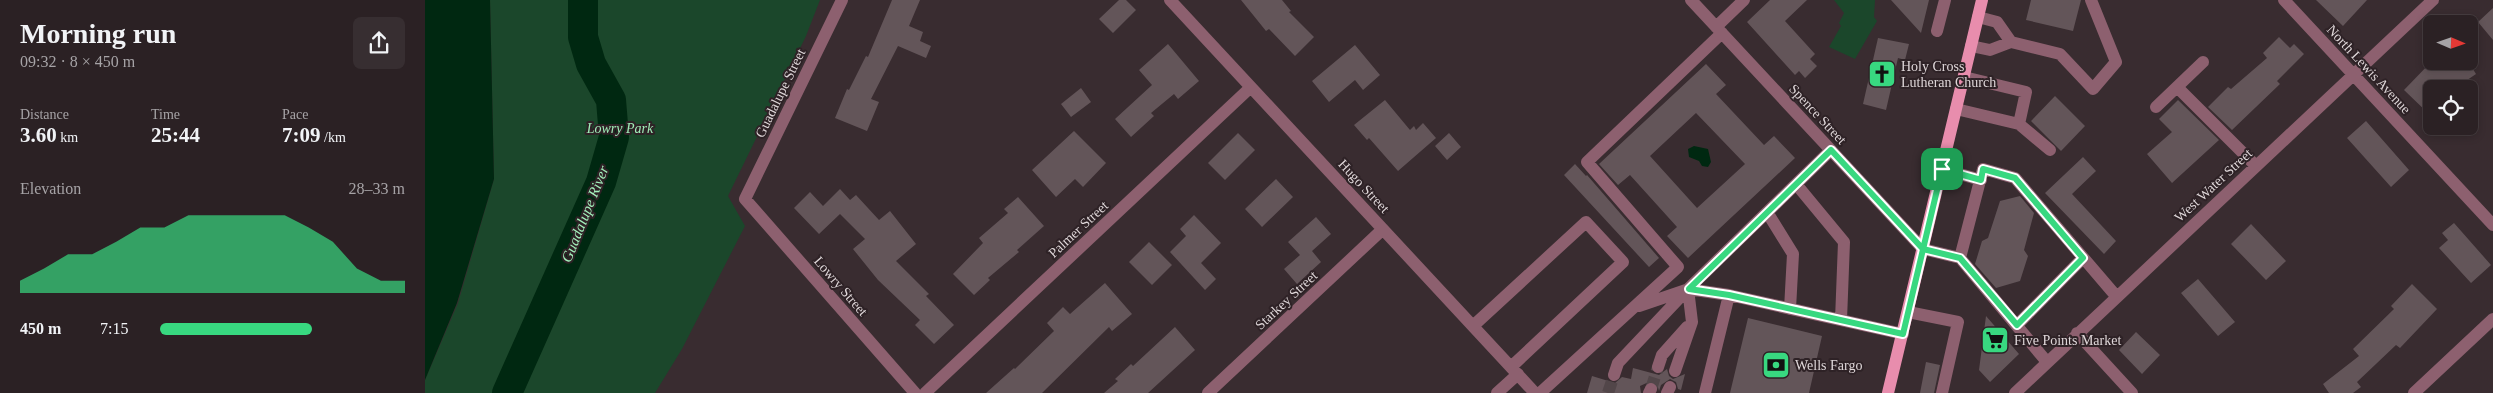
<!DOCTYPE html>
<html lang="en">
<head>
<meta charset="utf-8">
<style>
  body { margin:0; font-family:Georgia,serif; background:#372e31; color:#f1f3f6; height:100vh; display:flex; flex-direction:column; font-size:19px; white-space:nowrap }
  * { box-sizing:border-box; margin:0 }
  p { font-size:16px; color:#a6a3a6 }
  .icon { flex:none; width:28px; height:28px; fill:none; stroke:currentColor; stroke-width:2; stroke-linecap:round; stroke-linejoin:round }
  .map { position:relative; flex:1; overflow:hidden }
  .side { display:flex; flex-direction:column; background:#2b2124; width:425px }
  .side>* { flex:none }
  .needle { width:32px; rotate:92deg }
  .buttons { position:absolute; left:1998px; top:15px; display:grid; gap:10px }
  .buttons a { display:grid; place-items:center; width:55px; height:55px; border-radius:8px; background:#2b2124; box-shadow:0 2px 8px #0003,0 0 0 1px #473e41; font-size:25px }
  .pin { position:absolute; display:grid; place-items:center; width:42px; height:42px; color:#fff; margin:-21px; border-radius:10px; box-shadow:0 2px 8px #0006 }
  .round { display:grid; place-items:center; flex:none; width:52px; height:52px; border-radius:8px; background:#372e31 }
  .head { display:flex; align-items:center; justify-content:space-between; height:85px; padding:0 20px }
  h1 { font-size:28px; font-weight:700; line-height:38px }
  .stats { display:grid; grid-template-columns:repeat(3,1fr); gap:8px; height:85px; padding:5px 20px }
  .stats div { display:grid; align-content:center }
  .stats b { font-size:21px; font-weight:700 }
  .stats small { font-size:14px; font-weight:400 }
  .stats p { font-size:14px }
  .chart { height:140px; padding:10px 20px }
  .chart p { display:flex; justify-content:space-between }
  .chart svg { width:100%; height:90px; margin-top:5px; fill:#38d880; opacity:.7 }
  ul { padding:0 20px; list-style:none; font-size:16px }
  li { display:grid; grid-template-columns:80px 60px 1fr; align-items:center; height:38px }
  li i { height:12px; border-radius:6px; background:#38d880 }
  main { display:flex; flex:1; min-height:0 }
  .map>svg:first-child { display:block }
  .green { fill:#1b472b }
  .water { fill:#002811 }
  .lines { fill:none; stroke-linecap:round; stroke-linejoin:round }
  .river { stroke:#002811; stroke-width:30 }
  .building { fill:#635559; fill-rule:evenodd }
  .minor-tunnel { stroke:#524649; stroke-width:12; stroke-dasharray:12 6; stroke-linecap:butt }
  .minor { stroke:#8d606f; stroke-width:12 }
  .major { stroke:#e88dad; stroke-width:12 }
  .route-casing { stroke:#fff; stroke-width:10 }
  .route { stroke:#38d880; stroke-width:6 }
  .labels { text-anchor:middle; stroke-width:4; stroke-linejoin:round; paint-order:stroke }
  .poi-label { font-size:14px; fill:#dfd7d9; stroke:#2e2226; text-anchor:start }
  .street-label { font-size:14px; fill:#dfd7d9; stroke:#2e2226 }
  .park-label { font-size:14px; font-style:italic; fill:#a0edb8; stroke:#2e2226 }
  .water-label { font-size:15px; font-style:italic; fill:#a4f1bc; stroke:#2e2226 }
</style>
</head>
<body>
<main>
<section class="side">
<div class="head"><div><h1>Morning run</h1><p>09:32 · 8 × 450 m</p></div><a class="round"><svg class="icon" aria-label="share" viewBox="0 0 24 24"><path d="M12 15V3M7 8l5-5 5 5M5 13v7h14v-7"/></svg></a></div>
<div class="stats">
<div><p>Distance</p><b>3.60<small> km</small></b></div>
<div><p>Time</p><b>25:44</b></div>
<div><p>Pace</p><b>7:09<small> /km</small></b></div>
</div>
<div class="chart"><p><span>Elevation</span>28–33 m</p>
<svg viewBox="0 0 160 44" preserveAspectRatio="none"><path d="M0 44V38L10 32L20 25L30 25L40 19L50 12L60 12L70 6L80 6L90 6L100 6L110 6L120 12L130 19L140 32L150 38L160 38V44z"/></svg>
</div>
<ul>
<li><b>450 m</b>7:15<i style="width:62%"></i></li>
</ul>
</section>
<div class="map">
<svg width="2068" height="393" viewBox="0 0 2068 393">
  <rect width="100%" height="100%" fill="#392c30"/>
  <!-- green -->
  <path class="green" d="M 65,0 L 395,0 L 381,36 L 303,196 L 320,226 L 257,349 L 230,393 L 0,393 L 0,380 L 33,303 L 69,179 Z
    M 1409,0 L 1450,0 L 1449,17 L 1452,21 L 1430,59 L 1404,47 L 1416,26 L 1414,23 L 1419,13 Z"/>
  <!-- water -->
  <path class="water" d="M 0,0 L 65,0 L 69,179 L 32,303 L 0,380 Z
    M 1269,146 L 1283,149 L 1286,162 L 1283,167 L 1277,166 L 1274,161 L 1264,157 L 1263,149 Z"/>
  <g class="lines">
    <!-- river -->
    <path class="river" d="M 82,393 L 176,182 L 189,137 L 186,100 L 166,64 L 158,37 L 158,0"/>
  </g>
  <!-- building -->
  <path class="building" d="M 467,0 L 495,0 L 484,26 L 498,32 L 495,41 L 506,46 L 501,58 L 473,46 L 446,99 L 454,102 L 442,131 L 410,118 L 422,89 L 424,90 L 441,56 L 443,57 Z
    M 694,0 L 701,0 L 711,10 L 688,33 L 674,19 Z
    M 816,0 L 857,0 L 866,11 L 864,12 L 889,37 L 870,56 L 844,29 L 841,31 Z
    M 1345,0 L 1382,0 L 1360,21 L 1390,54 L 1385,59 L 1392,66 L 1380,78 L 1374,71 L 1370,75 L 1322,22 Z
    M 1466,0 L 1504,0 L 1496,33 Z
    M 1606,0 L 1656,0 L 1648,31 L 1601,20 Z
    M 1891,0 L 1942,0 L 1918,26 Z
    M 2068,8 L 2068,40 L 2053,22 Z
    M 1854,37 L 1865,48 L 1869,44 L 1879,54 L 1852,81 L 1855,84 L 1807,130 L 1783,107 L 1803,87 L 1806,89 L 1842,58 L 1838,53 Z
    M 1453,38 L 1484,44 L 1480,60 L 1473,58 L 1461,110 L 1438,104 Z
    M 743,44 L 774,81 L 753,99 L 749,94 L 726,113 L 729,116 L 706,137 L 690,119 L 727,85 L 714,70 Z
    M 930,45 L 955,75 L 938,90 L 930,80 L 904,102 L 887,81 Z
    M 2007,61 L 2043,61 L 2051,74 L 2029,89 L 2006,89 L 2006,116 L 1979,90 Z
    M 1281,64 L 1301,85 L 1291,94 L 1339,145 L 1349,136 L 1370,158 L 1263,258 L 1242,236 L 1252,227 L 1205,175 L 1193,185 L 1174,164 ZM 1271,113 L 1320,164 L 1272,208 L 1225,156 Z
    M 656,88 L 666,102 L 646,117 L 636,104 Z
    M 1630,96 L 1660,126 L 1636,151 L 1606,121 Z
    M 960,100 L 985,130 L 989,126 L 991,130 L 998,123 L 1011,138 L 973,171 L 944,138 L 942,140 L 929,125 Z
    M 1753,100 L 1794,140 L 1747,183 L 1722,154 L 1747,132 L 1734,119 Z
    M 1941,121 L 1984,170 L 1966,187 L 1922,138 Z
    M 649,131 L 681,163 L 658,187 L 650,179 L 631,197 L 607,170 Z
    M 813,133 L 830,150 L 800,180 L 783,163 Z
    M 1024,133 L 1036,147 L 1022,160 L 1010,146 Z
    M 1658,157 L 1671,171 L 1647,194 L 1691,241 L 1679,254 L 1620,193 Z
    M 1150,164 L 1161,176 L 1162,175 L 1234,258 L 1224,267 L 1139,175 Z
    M 851,179 L 868,197 L 837,227 L 820,209 Z
    M 415,189 L 425,200 L 431,195 L 454,220 L 465,211 L 491,244 L 471,261 L 504,294 L 501,296 L 529,325 L 509,344 L 490,325 L 495,320 L 453,280 L 428,249 L 440,239 L 415,214 L 394,234 L 369,208 L 385,192 L 398,206 Z
    M 1595,196 L 1609,213 L 1599,250 L 1603,256 L 1595,281 L 1571,288 L 1550,264 L 1557,241 L 1563,238 L 1575,201 Z
    M 593,197 L 619,226 L 592,250 L 594,252 L 563,278 L 565,280 L 549,295 L 528,274 L 558,243 L 554,238 L 583,213 L 579,209 Z
    M 769,215 L 796,243 L 776,263 L 791,279 L 780,290 L 745,252 L 761,236 L 755,229 Z
    M 891,217 L 906,234 L 887,251 L 896,262 L 872,284 L 859,269 L 875,255 L 863,242 Z
    M 2029,223 L 2066,265 L 2046,283 L 2014,248 L 2023,240 L 2017,233 Z
    M 1826,224 L 1861,261 L 1841,280 L 1806,244 Z
    M 724,242 L 747,265 L 727,285 L 704,262 Z
    M 1773,279 L 1810,322 L 1793,336 L 1756,293 Z
    M 680,283 L 707,314 L 687,331 L 684,327 L 617,393 L 561,393 L 589,368 L 590,369 L 629,331 L 622,323 L 638,307 L 645,314 Z
    M 1987,284 L 2012,309 L 1975,348 L 1971,345 L 1932,382 L 1936,387 L 1928,393 L 1904,393 L 1898,384 L 1934,356 L 1928,349 L 1969,309 L 1966,306 Z
    M 1561,316 L 1594,354 L 1565,382 L 1554,370 Z
    M 1323,318 L 1397,336 L 1384,393 L 1305,393 Z
    M 750,327 L 770,350 L 723,393 L 679,393 L 693,381 L 690,379 L 706,364 L 708,366 Z
    M 1711,332 L 1735,355 L 1717,374 L 1694,350 Z
    M 1501,362 L 1515,365 L 1509,393 L 1495,393 Z
    M 1208,368 L 1234,375 L 1242,369 L 1244,376 L 1248,379 L 1260,374 L 1256,390 L 1253,389 L 1251,382 L 1245,379 L 1236,385 L 1234,391 L 1232,384 L 1226,381 L 1215,386 L 1216,393 L 1162,393 L 1167,376 L 1190,383 L 1197,377 L 1206,379 Z"/>
  <g class="lines">
    <!-- minor-tunnel -->
    <path class="minor-tunnel" d="M 1226,389 L 1233,367
      M 1183,393 L 1189,375"/>
    <!-- minor -->
    <path class="minor" d="M 417,0 L 320,199 L 490,393
      M 745,0 L 1110,393
      M 1266,0 L 1498,249 L 1535,258 L 1622,362
      M 1859,0 L 2068,225
      M 1553,17 L 1572,22 L 1586,42
      M 1291,27 L 1319,0
      M 1512,31 L 1520,0
      M 1546,46 L 1565,50 L 1586,42 L 1635,54 L 1668,89 L 1691,62 L 1666,0
      M 1539,77 L 1601,92 L 1594,124
      M 1752,87 L 1830,165
      M 1731,107 L 1778,62
      M 1531,109 L 1594,124 L 1625,150
      M 1517,169 L 1556,180
      M 1371,184 L 1419,242 L 1416,320
      M 1342,212 L 1368,254 L 1365,309
      M 1535,258 L 1558,169 L 1590,178 L 1691,296
      M 1214,306 L 1261,290
      M 1483,312 L 1533,322 L 1517,393
      M 1592,325 L 1658,258
      M 1048,326 L 1161,222 L 1198,262 L 1086,367
      M 1652,333 L 1707,393
      M 1233,367 L 1237,355 L 1262,327
      M 1250,371 L 1267,322 L 1263,289 L 1304,295
      M 1189,375 L 1193,363 L 1263,289 L 1406,150
      M 500,393 L 826,87
      M 783,393 L 958,229
      M 1072,393 L 1093,374
      M 1115,393 L 1253,267 L 1162,162 L 1297,33
      M 1224,393 L 1226,389
      M 1242,393 L 1245,387
      M 1280,393 L 1304,295 L 1478,334
      M 1590,393 L 2008,0
      M 1989,393 L 2068,319"/>
    <!-- major -->
    <path class="major" d="M 1463,393 L 1557,0"/>
  </g>
  <g class="lines">
    <!-- route casing -->
    <g class="route-casing">
      <path id="route" d="M 1517,169 L 1478,334 L 1304,295 L 1264,289 L 1406,150 L 1498,249 L 1535,258 L 1592,325 L 1658,258 L 1590,178 L 1558,169 L 1556,180 L 1517,169"/>
    </g>
    <!-- route -->
    <use href="#route" class="route"/>
  </g>
  <!-- icons -->
  <defs>
    <g id="church-square" transform="scale(1.4375)"><rect x="-9" y="-9" width="18" height="18" rx="4" fill="#38d880" stroke="#2e2226"/><path d="M-1.2-6h2.4v3.5h3.3v2.4h-3.3V6h-2.4V-.1h-3.3v-2.4h3.3Z" fill="#111"/></g>
    <g id="supermarket-square" transform="scale(1.4375)"><rect x="-9" y="-9" width="18" height="18" rx="4" fill="#38d880" stroke="#2e2226"/><path d="M-6-5.5h2.5l.6 2H6L4.5 2H-2.5L-4.4-4H-6ZM-1.5 3.2a1.3 1.3 0 1 0 .1 0ZM3 3.2a1.3 1.3 0 1 0 .1 0Z" fill="#111"/></g>
    <g id="bank-square" transform="scale(1.4375)"><rect x="-9" y="-9" width="18" height="18" rx="4" fill="#38d880" stroke="#2e2226"/><path d="M-6-4H6V4H-6ZM0-2.3a2.3 2.3 0 1 0 0 4.6a2.3 2.3 0 1 0 0-4.6Z" fill="#111"/></g>
  </defs>
  <g fill-rule="evenodd">
    <use href="#church-square" x="1457" y="74"/>
    <use href="#supermarket-square" x="1570" y="340"/>
    <use href="#bank-square" x="1351" y="365"/>
  </g>
  <g class="labels">
    <!-- poi labels -->
    <g class="poi-label">
      <text x="1476" y="71">Holy Cross<tspan x="1476" dy="16">Lutheran Church</tspan></text>
      <text x="1589" y="345">Five Points Market</text>
      <text x="1370" y="370">Wells Fargo</text>
    </g>
    <!-- street labels -->
    <g class="street-label">
      <text transform="translate(1944 69) rotate(47)" y="5">North Lewis Avenue</text>
      <text transform="translate(355 93) rotate(-64)" y="5">Guadalupe Street</text>
      <text transform="translate(1393 114) rotate(47)" y="5">Spence Street</text>
      <text transform="translate(1788 185) rotate(-43)" y="5">West Water Street</text>
      <text transform="translate(939 186) rotate(47)" y="5">Hugo Street</text>
      <text transform="translate(653 229) rotate(-43)" y="5">Palmer Street</text>
      <text transform="translate(416 286) rotate(49)" y="5">Lowry Street</text>
      <text transform="translate(861 300) rotate(-43)" y="5">Starkey Street</text>
    </g>
    <!-- park labels -->
    <g class="park-label">
      <text x="195" y="133">Lowry Park</text>
    </g>
    <!-- water labels -->
    <g class="water-label">
      <text transform="translate(160 214) rotate(-68)" y="5">Guadalupe River</text>
    </g>
  </g>
</svg>
<div class="buttons">
<a><svg class="needle" viewBox="-14 -14 28 28"><path d="M0-13l5 13h-10z" fill="#e53935"/><path d="M0 13l5-13h-10z" fill="#a6a3a6"/></svg></a>
<a><svg class="icon" aria-label="locate" viewBox="0 0 24 24"><circle cx="12" cy="12" r="6"/><path d="M12 2v4M12 18v4M2 12h4M18 12h4"/></svg></a>
</div>
<div class="pin" style="left:1517px;top:169px;background:#1e9e55"><svg class="icon" aria-label="arrive" viewBox="0 0 24 24"><path d="M6 21V4h12l-3 4 3 4H6"/></svg></div>
</div>
</main>
</body>
</html>
